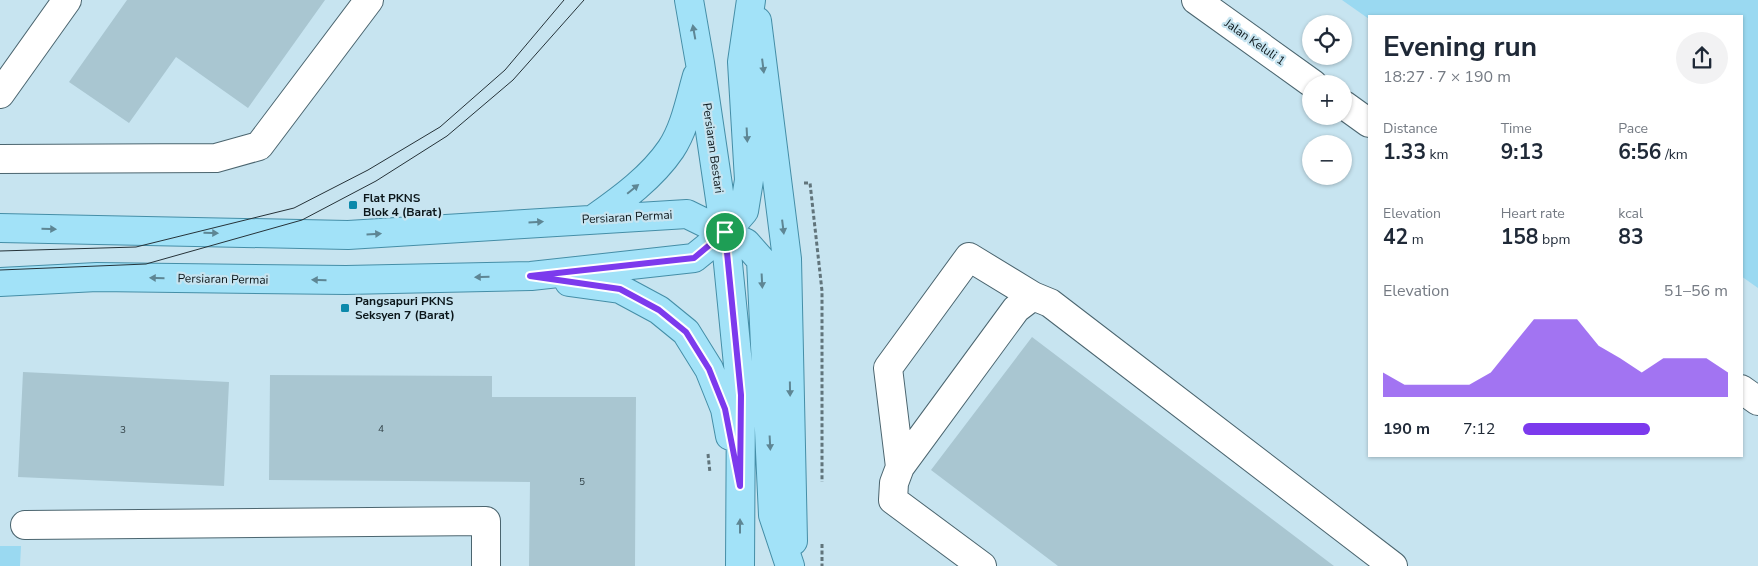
<!DOCTYPE html>
<html lang="en">
<head>
<meta charset="utf-8">
<style>
  body { margin:0; font-family:"Nunito Sans",sans-serif; background:#f2f2f3; color:#1f2937; height:100vh; display:flex; flex-direction:column; font-size:19px; white-space:nowrap }
  * { box-sizing:border-box; margin:0 }
  p { font-size:16px; color:#747a83 }
  .icon { flex:none; width:28px; height:28px; fill:none; stroke:currentColor; stroke-width:2; stroke-linecap:round; stroke-linejoin:round }
  .map { position:relative; flex:1; overflow:hidden }
  .panel { position:absolute; left:1368px; top:15px; width:375px; height:442px; display:flex; flex-direction:column; background:#fff; border-radius:0px; box-shadow:0 1px 4px #0004 }
  .panel>* { flex:none }
  .tools { position:absolute; left:1302px; top:15px; display:grid; gap:10px }
  .tools a { display:grid; place-items:center; width:50px; height:50px; border-radius:50%; background:#fff; box-shadow:0 1px 4px #0004; font-size:25px }
  .pin { position:absolute; display:grid; place-items:center; width:42px; height:42px; color:#fff; margin:-21px; border:2px solid #fff; border-radius:50%; box-shadow:0 1px 5px #0007 }
  .round { display:grid; place-items:center; flex:none; width:52px; height:52px; border-radius:26px; background:#f2f2f3 }
  .overview { display:flex; align-items:center; justify-content:space-between; height:85px; padding:0 15px }
  h1 { font-size:28px; font-weight:700; line-height:38px }
  .stats { display:grid; grid-template-columns:repeat(3,1fr); gap:8px; height:85px; padding:5px 15px }
  .stats div { display:grid; align-content:center }
  .stats b { font-size:21px; font-weight:700 }
  .stats small { font-size:14px; font-weight:400 }
  .stats p { font-size:14px }
  .chart { height:140px; padding:10px 15px }
  .chart p { display:flex; justify-content:space-between }
  .chart svg { width:100%; height:90px; margin-top:5px; fill:#7c3aed; opacity:.7 }
  ul { padding:0 15px; list-style:none; font-size:16px }
  li { display:grid; grid-template-columns:80px 60px 1fr; align-items:center; height:38px }
  li i { height:12px; border-radius:6px; background:#7c3aed }
  .map>svg:first-child { display:block }
  .green { fill:#9ad9f1 }
  .building { fill:#a9c6d1 }
  .lines { fill:none; stroke-linecap:round; stroke-linejoin:round }
  .minor-casing { stroke:#4b656f; stroke-width:30 }
  .major-casing { stroke:#458ea7; stroke-width:30 }
  .path { stroke:#61747b; stroke-width:3; stroke-dasharray:4 2.5; stroke-linecap:butt }
  .minor { stroke:#fff; stroke-width:28 }
  .major { stroke:#a2e2f8; stroke-width:28 }
  .tram { stroke:#253238; stroke-width:1 }
  .oneway { fill:#5e8694 }
  .route-casing { stroke:#fff; stroke-width:10 }
  .route { stroke:#7c3aed; stroke-width:6 }
  .poi-dot { fill:#0b89ab; stroke:#c7e4f0; stroke-width:2 }
  .labels { text-anchor:middle; stroke-width:4.5; stroke-linejoin:round; paint-order:stroke }
  .number-label { font-size:10px; fill:#324248 }
  .street-label { font-size:12px; fill:#0b161a; stroke:#c7e4f0 }
  .poi-label { font-size:12px; font-weight:bold; fill:#0b161a; stroke:#c7e4f0; text-anchor:start }
</style>
</head>
<body>
<div class="map">
<svg width="1758" height="566" viewBox="0 0 1758 566">
  <rect width="100%" height="100%" fill="#c7e4f0"/>
  <!-- green -->
  <path class="green" d="M 1342,0 L 1758,0 L 1758,288 L 1741,276 L 1741,16 L 1369,16 L 1369,19 Z
    M 0,546 L 21,546 L 20,566 L 0,566 Z"/>
  <!-- building -->
  <path class="building" d="M 127,0 L 325,0 L 248,108 L 176,57 L 129,123 L 69,82 Z
    M 1032,337 L 1334,566 L 1058,566 L 931,470 Z
    M 23,372 L 229,382 L 224,486 L 18,477 Z
    M 270,375 L 492,376 L 492,397 L 636,397 L 635,566 L 529,566 L 530,482 L 269,480 Z"/>
  <g class="lines">
    <!-- minor casing -->
    <g class="minor-casing">
      <path id="minor" d="M 1196,0 L 1313,84
        M 0,94 L 67,0
        M 1344,105 L 1369,123
        M 0,159 L 216,158 L 259,146 L 369,0
        M 1741,389 L 1758,401
        M 900,467 L 888,368 L 969,257 L 1033,296
        M 25,525 L 486,521 L 486,566
        M 982,566 L 893,500 L 894,483 L 900,467 L 1016,309 L 1033,296 L 1050,303 L 1393,566"/>
    </g>
    <!-- major casing -->
    <g class="major-casing">
      <path id="major" d="M 689,0 L 700,63 L 725,233 L 741,395 L 740,566
        M 757,21 L 787,259 L 793,541
        M 595,218 C 622,199 652,177 671,149 C 685,128 690,100 697,76
        M 0,228 L 348,235 L 687,214 L 746,243 L 761,260 L 773,515 L 790,566
        M 0,282 L 97,277 L 346,280 L 531,276 L 694,258 L 725,233 L 744,211 L 749,180 L 742,62 L 751,0
        M 569,282 L 620,289 L 659,310 L 686,332 L 709,369 L 725,409 L 730,436"/>
    </g>
    <!-- path -->
    <path class="path" d="M 804,183 L 810,183 L 822,291 L 822,482
      M 708,454 L 710,473
      M 822,544 L 822,566"/>
    <!-- minor -->
    <use href="#minor" class="minor"/>
    <!-- major -->
    <use href="#major" class="major"/>
    <!-- tram -->
    <path class="tram" d="M 0,251 L 136,247 L 294,208 L 368,170 L 440,127 L 505,70 L 564,0
      M 0,270 L 146,264 L 302,220 L 376,181 L 447,136 L 513,80 L 584,0"/>
  </g>
  <!-- one-way arrows -->
  <defs><path id="oneway-solid" d="M-6-.8H1V-3.2L6.5 0L1 3.2V.8H-6Z" transform="scale(1.25)"/></defs>
  <g class="oneway">
    <use href="#oneway-solid" transform="translate(694 32) rotate(-100)"/>
    <use href="#oneway-solid" transform="translate(763 66) rotate(83)"/>
    <use href="#oneway-solid" transform="translate(747 135) rotate(87)"/>
    <use href="#oneway-solid" transform="translate(633 189) rotate(-39)"/>
    <use href="#oneway-solid" transform="translate(536 222) rotate(-4)"/>
    <use href="#oneway-solid" transform="translate(783 227) rotate(83)"/>
    <use href="#oneway-solid" transform="translate(49 229) rotate(1)"/>
    <use href="#oneway-solid" transform="translate(211 233) rotate(1)"/>
    <use href="#oneway-solid" transform="translate(374 234) rotate(-4)"/>
    <use href="#oneway-solid" transform="translate(482 277) rotate(179)"/>
    <use href="#oneway-solid" transform="translate(157 278) rotate(-179)"/>
    <use href="#oneway-solid" transform="translate(319 280) rotate(-179)"/>
    <use href="#oneway-solid" transform="translate(762 281) rotate(87)"/>
    <use href="#oneway-solid" transform="translate(790 389) rotate(89)"/>
    <use href="#oneway-solid" transform="translate(770 443) rotate(87)"/>
    <use href="#oneway-solid" transform="translate(740 526) rotate(-90)"/>
  </g>
  <g class="lines">
    <!-- route casing -->
    <g class="route-casing">
      <path id="route" d="M 725,232 L 741,395 L 740,486 L 725,409 L 709,369 L 686,332 L 659,310 L 620,289 L 530,276 L 694,258 Z"/>
    </g>
    <!-- route -->
    <use href="#route" class="route"/>
  </g>
  <!-- markers -->
  <g class="poi-dot">
    <rect x="348" y="200" width="10" height="10" rx="2.5"/>
    <rect x="340" y="303" width="10" height="10" rx="2.5"/>
  </g>
  <g class="labels">
    <!-- number labels -->
    <g class="number-label">
      <text x="381" y="432">4</text>
      <text x="123" y="433">3</text>
      <text x="582" y="485">5</text>
    </g>
    <!-- street labels -->
    <g class="street-label">
      <text transform="translate(1255 42) rotate(35)" y="4">Jalan Keluli 1</text>
      <text transform="translate(713 148) rotate(82)" y="4">Persiaran Bestari</text>
      <text transform="translate(627 217) rotate(-3)" y="4">Persiaran Permai</text>
      <text transform="translate(223 279) rotate(1)" y="4">Persiaran Permai</text>
    </g>
    <!-- poi labels -->
    <g class="poi-label">
      <text x="363" y="202">Flat PKNS<tspan x="363" dy="14">Blok 4 (Barat)</tspan></text>
      <text x="355" y="305">Pangsapuri PKNS<tspan x="355" dy="14">Seksyen 7 (Barat)</tspan></text>
    </g>
  </g>
</svg>
<div class="tools">
<a><svg class="icon" aria-label="locate" viewBox="0 0 24 24"><circle cx="12" cy="12" r="6"/><path d="M12 2v4M12 18v4M2 12h4M18 12h4"/></svg></a>
<a>+</a>
<a>−</a>
</div>
<div class="pin" style="left:725px;top:232px;background:#1e9e55"><svg class="icon" aria-label="arrive" viewBox="0 0 24 24"><path d="M6 21V4h12l-3 4 3 4H6"/></svg></div>
<section class="panel">
<div class="overview"><div><h1>Evening run</h1><p>18:27 · 7 × 190 m</p></div><a class="round"><svg class="icon" aria-label="share" viewBox="0 0 24 24"><path d="M12 15V3M7 8l5-5 5 5M5 13v7h14v-7"/></svg></a></div>
<div class="stats">
<div><p>Distance</p><b>1.33<small> km</small></b></div>
<div><p>Time</p><b>9:13</b></div>
<div><p>Pace</p><b>6:56<small> /km</small></b></div>
</div>
<div class="stats">
<div><p>Elevation</p><b>42<small> m</small></b></div>
<div><p>Heart rate</p><b>158<small> bpm</small></b></div>
<div><p>kcal</p><b>83</b></div>
</div>
<div class="chart"><p><span>Elevation</span>51–56 m</p>
<svg viewBox="0 0 160 44" preserveAspectRatio="none"><path d="M0 44V32L10 38L20 38L30 38L40 38L50 32L60 19L70 6L80 6L90 6L100 19L110 25L120 32L130 25L140 25L150 25L160 32V44z"/></svg>
</div>
<ul>
<li><b>190 m</b>7:12<i style="width:62%"></i></li>
</ul>
</section>
</div>
</body>
</html>
